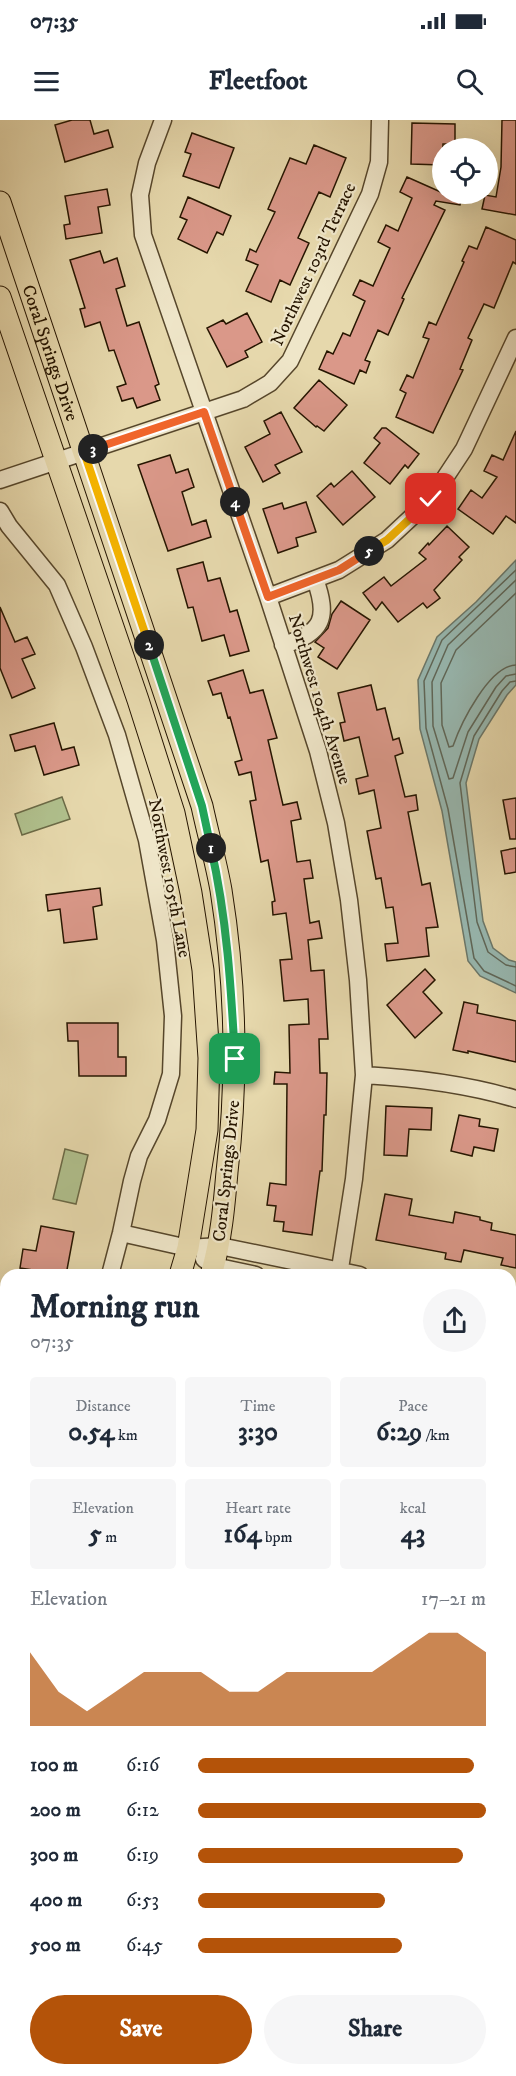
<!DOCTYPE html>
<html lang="en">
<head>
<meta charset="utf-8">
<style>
  body { margin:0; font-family:"IM FELL DW Pica",serif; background:#f6f6f7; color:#1f2937; height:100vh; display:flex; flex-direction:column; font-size:22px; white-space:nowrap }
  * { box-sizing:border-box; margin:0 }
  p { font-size:20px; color:#747a83 }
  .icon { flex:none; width:33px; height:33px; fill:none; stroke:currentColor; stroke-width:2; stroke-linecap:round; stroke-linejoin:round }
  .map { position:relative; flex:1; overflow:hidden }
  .details { position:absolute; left:0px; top:1149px; width:516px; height:807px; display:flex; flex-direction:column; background:#fff; border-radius:18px 18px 0 0; box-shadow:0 6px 24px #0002 }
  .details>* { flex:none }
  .buttons { position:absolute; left:432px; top:18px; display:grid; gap:12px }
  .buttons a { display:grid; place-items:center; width:66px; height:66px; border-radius:50%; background:#fff; box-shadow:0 6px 24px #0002; font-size:30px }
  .pin { position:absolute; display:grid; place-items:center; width:51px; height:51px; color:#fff; margin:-26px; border-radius:12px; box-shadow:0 3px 9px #0006 }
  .km { position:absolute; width:30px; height:30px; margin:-15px; border-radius:50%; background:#222; color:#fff; font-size:16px; line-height:30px; text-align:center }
  .round { display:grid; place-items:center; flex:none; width:63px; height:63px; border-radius:32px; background:#f6f6f7 }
  .head { display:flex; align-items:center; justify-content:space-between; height:102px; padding:0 30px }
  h1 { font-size:33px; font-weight:800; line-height:45px }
  .metrics { display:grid; grid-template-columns:repeat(3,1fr); gap:9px; height:102px; padding:6px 30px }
  .metrics div { display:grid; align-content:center; border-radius:6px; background:#f6f6f7; text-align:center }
  .metrics b { font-size:26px; font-weight:800 }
  .metrics small { font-size:16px; font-weight:400 }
  .metrics p { font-size:16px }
  .chart { height:168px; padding:12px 30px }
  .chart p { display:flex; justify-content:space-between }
  .chart svg { width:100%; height:108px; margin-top:6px; fill:#b45309; opacity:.7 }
  .button { display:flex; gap:12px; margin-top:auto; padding:12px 30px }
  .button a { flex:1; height:69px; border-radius:36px; background:#b45309; color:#fff; font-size:24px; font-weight:800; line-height:69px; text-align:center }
  .button a+a { background:#f6f6f7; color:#1f2937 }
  ul { padding:0 30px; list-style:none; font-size:20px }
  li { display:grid; grid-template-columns:96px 72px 1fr; align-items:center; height:45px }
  li i { height:15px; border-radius:8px; background:#b45309 }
  .status { display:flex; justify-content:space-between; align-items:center; height:42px; padding:0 30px; background:#fff; direction:ltr }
  .status svg { height:16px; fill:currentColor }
  header { display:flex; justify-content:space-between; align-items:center; height:78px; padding:0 30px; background:#fff; font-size:27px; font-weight:800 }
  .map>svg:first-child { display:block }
  .green { fill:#b0c08d; stroke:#6b6a46; stroke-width:1.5 }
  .water { fill:#97b8b1; stroke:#6a776a; stroke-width:1.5 }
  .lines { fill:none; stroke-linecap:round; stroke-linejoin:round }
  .shore { stroke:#5e6658; stroke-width:1.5 }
  .canal { stroke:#97b8b1; stroke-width:15 }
  .building { fill:#da9889; stroke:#261500; stroke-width:1.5 }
  .minor-casing { stroke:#56462b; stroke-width:19 }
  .major-casing { stroke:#261500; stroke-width:23 }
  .path { stroke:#261500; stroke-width:2; stroke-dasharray:4.5 3; stroke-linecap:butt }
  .minor { stroke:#efe6c9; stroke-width:16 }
  .major { stroke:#e6d8ac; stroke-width:21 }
  .split-1-casing { stroke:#fff; stroke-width:12 }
  .split-2-casing { stroke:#fff; stroke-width:12 }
  .split-3-casing { stroke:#fff; stroke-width:12 }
  .split-4-casing { stroke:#fff; stroke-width:12 }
  .split-5-casing { stroke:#fff; stroke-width:12 }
  .split-6-casing { stroke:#fff; stroke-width:12 }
  .split-1 { stroke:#22a559; stroke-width:8 }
  .split-2 { stroke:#22a559; stroke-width:8 }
  .split-3 { stroke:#f5b400; stroke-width:8 }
  .split-4 { stroke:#f0652b; stroke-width:8 }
  .split-5 { stroke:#f0652b; stroke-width:8 }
  .split-6 { stroke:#f5b400; stroke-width:8 }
  .labels { text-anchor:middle; stroke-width:4.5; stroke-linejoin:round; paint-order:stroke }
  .street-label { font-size:18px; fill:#261500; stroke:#efe6c9 }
</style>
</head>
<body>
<div class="status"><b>07:35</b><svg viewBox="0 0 49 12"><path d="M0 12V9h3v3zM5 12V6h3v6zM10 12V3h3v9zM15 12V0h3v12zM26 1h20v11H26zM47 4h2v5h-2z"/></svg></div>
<header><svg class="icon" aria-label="menu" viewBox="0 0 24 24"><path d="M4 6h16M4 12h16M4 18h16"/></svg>Fleetfoot<svg class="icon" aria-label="search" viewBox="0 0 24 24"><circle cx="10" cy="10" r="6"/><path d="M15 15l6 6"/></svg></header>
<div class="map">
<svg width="516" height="1956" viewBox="0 0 516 1956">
  <rect width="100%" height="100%" fill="#e6d8ac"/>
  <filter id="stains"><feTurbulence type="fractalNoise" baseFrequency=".00333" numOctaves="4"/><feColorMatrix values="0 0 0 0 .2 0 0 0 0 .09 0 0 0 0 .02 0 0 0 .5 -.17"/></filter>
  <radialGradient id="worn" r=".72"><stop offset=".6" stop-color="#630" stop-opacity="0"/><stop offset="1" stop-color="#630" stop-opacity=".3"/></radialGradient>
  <!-- green -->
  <path class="green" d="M 62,677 L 70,699 L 22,715 L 15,694 Z
    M 65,1029 L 88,1035 L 76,1084 L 53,1079 Z
    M 6,1291 L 6,1342 L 3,1343 L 0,1324 L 0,1292 Z
    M 6,1590 L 6,1950 L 95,1950 L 95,1956 L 0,1956 L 0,1598 Z"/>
  <!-- water -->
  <path class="water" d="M 516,440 L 516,565 L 507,575 L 479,619 L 466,663 L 483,801 L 493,828 L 509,840 L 516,842 L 516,873 L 480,856 L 468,841 L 442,691 L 420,609 L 418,560 L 437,517 L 476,482 Z"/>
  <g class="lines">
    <!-- shore -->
    <path class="shore" d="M 516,450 L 442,520 L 424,561 L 426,608 L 448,689 L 474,838 L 484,851 L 516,866
      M 516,460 L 448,525 L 432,562 L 433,606 L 449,659 L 453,658 L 468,612 L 496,567 L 506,556 L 516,554
      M 516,473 L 456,530 L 441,563 L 442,605 L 449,627 L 453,626 C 461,603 489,546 516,545
      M 516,561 L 510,562 L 502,571 L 474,616 L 460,663 L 477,802 L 488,832 L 506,845 L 516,847"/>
    <!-- canal -->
    <path class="canal" d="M 0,1449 L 6,1455
      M 120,1956 L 120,1950"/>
  </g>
  <!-- building -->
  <path class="building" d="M 72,0 L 90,0 L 94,14 L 108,10 L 113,27 L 65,42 L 55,5 Z
    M 502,0 L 516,0 L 516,95 L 482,89 L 485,75 L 496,77 L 501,47 Z
    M 412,3 L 455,4 L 455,24 L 443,24 L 442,45 L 411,44 Z
    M 192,13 L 234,28 L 219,68 L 183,56 L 191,34 L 185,32 Z
    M 314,25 L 346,38 L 330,77 L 319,72 L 298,118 L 309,123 L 290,165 L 280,160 L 271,182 L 246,171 L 258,145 L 246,140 L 250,129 L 256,132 L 275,92 L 268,89 L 290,38 L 306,44 Z
    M 407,57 L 461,81 L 460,85 L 436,81 L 434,85 L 445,90 L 402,178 L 404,179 L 388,215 L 378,210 L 365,240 L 370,242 L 366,253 L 360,250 L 354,264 L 319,249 L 327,231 L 333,234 L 343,213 L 350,216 L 365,181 L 353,175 L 360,160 L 373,166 L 390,128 L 378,122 L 386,105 L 398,111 L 412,78 L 400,72 Z
    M 107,69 L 110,85 L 98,87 L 102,113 L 66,119 L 64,105 L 70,104 L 65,76 Z
    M 188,77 L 231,96 L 223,115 L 217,112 L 207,133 L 178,119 L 187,100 L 180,97 Z
    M 486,107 L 516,120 L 516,144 L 513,142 L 494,188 L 484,184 L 468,218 L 472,220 L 460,249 L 463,250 L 433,313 L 396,297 L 406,273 L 400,270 L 407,255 L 413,258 L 429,219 L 423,217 L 429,202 L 436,205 L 464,142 L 462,141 L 469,126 L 477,129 Z
    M 100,131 L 104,143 L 117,138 L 125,166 L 116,169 L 127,206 L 139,202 L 159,264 L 155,266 L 160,280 L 137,288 L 133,278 L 122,281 L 117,267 L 126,264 L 114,230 L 109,231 L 100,202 L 85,207 L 80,189 L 85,188 L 70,140 Z
    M 247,193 L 262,222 L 245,231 L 248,237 L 227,247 L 207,208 L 223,200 L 226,204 Z
    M 319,260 L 347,285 L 324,311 L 317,306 L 316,307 L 294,288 Z
    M 281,292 L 302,332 L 275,345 L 280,353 L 263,362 L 245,327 L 270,314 L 264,301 Z
    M 382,308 L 386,308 L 419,334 L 408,348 L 405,345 L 390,364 L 364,343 L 380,323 L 374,318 Z
    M 516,311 L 516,403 L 506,396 L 493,414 L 458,389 L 471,370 L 482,378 L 497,357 L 484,351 L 492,335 L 503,340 Z
    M 170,335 L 176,353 L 188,349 L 194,367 L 182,372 L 192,405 L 206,400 L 211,417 L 168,431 L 138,345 Z
    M 352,351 L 375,377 L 343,405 L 317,376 L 331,363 L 334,367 Z
    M 306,382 L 316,412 L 296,418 L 298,426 L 278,433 L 263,389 L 282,383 L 284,389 Z
    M 447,406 L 469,427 L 459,437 L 462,440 L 434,470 L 440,478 L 427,488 L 423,483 L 398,502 L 382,482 L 376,490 L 363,473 L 384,457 L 391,466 L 426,439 L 419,433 L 428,423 L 429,425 Z
    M 203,442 L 208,461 L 220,458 L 230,492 L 237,490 L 249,531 L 230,536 L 224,515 L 202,521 L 193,487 L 188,488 L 177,449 Z
    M 341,481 L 370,500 L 337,549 L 318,537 L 324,528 L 315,522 L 328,508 L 332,494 Z
    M 0,487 L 15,522 L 27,517 L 35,534 L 22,539 L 35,568 L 12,578 L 0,548 Z
    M 243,550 L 250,573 L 263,570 L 277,618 L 268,620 L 283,685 L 297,682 L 301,699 L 291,701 L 297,742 L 310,740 L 313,758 L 304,759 L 310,803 L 319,801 L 322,818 L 308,820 L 311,851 L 324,850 L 328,919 L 319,919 L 320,953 L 327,953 L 326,995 L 324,995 L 322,1051 L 320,1051 L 312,1115 L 283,1111 L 284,1102 L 274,1101 L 276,1086 L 267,1085 L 270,1063 L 286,1065 L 287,964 L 274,964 L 275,952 L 290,953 L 289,905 L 309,904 L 308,879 L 284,881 L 280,840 L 292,839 L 286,793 L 273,795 L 272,782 L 275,781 L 268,740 L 261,742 L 250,681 L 256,680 L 251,652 L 239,655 L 235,642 L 242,640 L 230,597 L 228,598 L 221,573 L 213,575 L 208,561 Z
    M 371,565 L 377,590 L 385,588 L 393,620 L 399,618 L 403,633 L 395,636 L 405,677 L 416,675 L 418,690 L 408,692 L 422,765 L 430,763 L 438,807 L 426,808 L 429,836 L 387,841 L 385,824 L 398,823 L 393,787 L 386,788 L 381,758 L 376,759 L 367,711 L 381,708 L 374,670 L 359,674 L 356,659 L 368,656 L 359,617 L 344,621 L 340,603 L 345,602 L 338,573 Z
    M 54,603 L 62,630 L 74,627 L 79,645 L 44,655 L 35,626 L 15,631 L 10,615 Z
    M 516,678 L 516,719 L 510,719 L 503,680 Z
    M 516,728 L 516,752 L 505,754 L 501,731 Z
    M 100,768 L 102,785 L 93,787 L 97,819 L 64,823 L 60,789 L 48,791 L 46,775 Z
    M 425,849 L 435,860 L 423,872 L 442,893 L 415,918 L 387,885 Z
    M 464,882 L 478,885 L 477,893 L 516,901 L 516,942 L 468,931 L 468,933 L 453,930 Z
    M 67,903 L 118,903 L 118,937 L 126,937 L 126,956 L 79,956 L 78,921 L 68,921 Z
    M 386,986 L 432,988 L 431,1010 L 409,1009 L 407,1036 L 384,1035 Z
    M 459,995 L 480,999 L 479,1006 L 498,1009 L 494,1031 L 474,1027 L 472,1036 L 451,1031 Z
    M 385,1074 L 412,1079 L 409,1095 L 453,1103 L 455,1092 L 480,1097 L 480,1100 L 492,1103 L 491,1110 L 516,1115 L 516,1148 L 501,1145 L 503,1138 L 464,1130 L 461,1142 L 445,1139 L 446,1133 L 376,1120 Z
    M 41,1106 L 74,1112 L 66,1155 L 20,1148 L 23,1129 L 36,1131 Z"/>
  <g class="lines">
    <!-- minor casing -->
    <g class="minor-casing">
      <path id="minor" d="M 163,0 L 147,43 L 140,75 L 143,115 L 268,477 L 318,631 L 336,703 L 349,780 L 358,860 L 364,955 L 354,1059 L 339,1155
        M 0,360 L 243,279 L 270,263 L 290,241 L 370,74 L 379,42 L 380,0
        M 0,391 L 9,406 L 57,465 L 84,527 L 117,615 L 147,720 L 165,820 L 173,896 L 171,954 L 157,1000 L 139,1036 L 132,1061 L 121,1113 L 110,1155
        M 268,477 L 339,450 L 387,420 L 431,379 L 464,329 L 516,218
        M 283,525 C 323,513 329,498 315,459
        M 364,955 C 417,958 466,964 516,979
        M 121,1113 L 188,1128 L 220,1126 L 360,1155
        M 204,1139 L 214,1146 L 256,1155
        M 510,1196 L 516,1198
        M 510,1219 L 516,1221
        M 510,1440 L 516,1442
        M 510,1649 L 516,1652
        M 510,1866 L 516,1868
        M 267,1950 L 267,1956
        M 510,1956 L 516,1945"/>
    </g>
    <!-- major casing -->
    <g class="major-casing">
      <g id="major">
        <path id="s1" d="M 0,82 L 202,686 C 208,714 216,742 221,770 C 236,864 238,958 227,1052 C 224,1087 221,1121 211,1155"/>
        <path d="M 0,177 L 138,580 L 174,693 L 191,773 L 203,850 L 209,938 L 207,1010 L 188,1128 L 180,1155"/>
        <path d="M 0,1511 L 6,1503"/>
        <path d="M 0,1565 L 6,1558"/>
      </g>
    </g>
    <!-- path -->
    <path class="path" d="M 0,1609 L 6,1603
      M 0,1768 L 6,1767
      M 43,1950 L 43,1956"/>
    <!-- minor -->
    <use href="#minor" class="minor"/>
    <!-- major -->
    <use href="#major" class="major"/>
  </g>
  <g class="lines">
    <!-- split-1 casing -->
    <g class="split-1-casing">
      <path id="split-1" d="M 211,728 C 227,798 231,867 235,939"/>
    </g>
    <!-- split-2 casing -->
    <g class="split-2-casing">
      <path id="split-2" d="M 149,525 L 202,686 L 211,728"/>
    </g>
    <!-- split-3 casing -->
    <g class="split-3-casing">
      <path id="split-3" d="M 93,329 L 84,332 L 149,525"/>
    </g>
    <!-- split-4 casing -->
    <g class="split-4-casing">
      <path id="split-4" d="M 93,329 L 204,292 L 235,382"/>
    </g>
    <!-- split-5 casing -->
    <g class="split-5-casing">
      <path id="split-5" d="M 235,382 L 268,477 L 339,450 L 369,431"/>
    </g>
    <!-- split-6 casing -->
    <g class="split-6-casing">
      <path id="split-6" d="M 369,431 L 387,420 L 431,379"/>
    </g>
    <!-- split-1 -->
    <use href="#split-1" class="split-1"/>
    <!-- split-2 -->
    <use href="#split-2" class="split-2"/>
    <!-- split-3 -->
    <use href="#split-3" class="split-3"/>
    <!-- split-4 -->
    <use href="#split-4" class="split-4"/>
    <!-- split-5 -->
    <use href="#split-5" class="split-5"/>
    <!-- split-6 -->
    <use href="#split-6" class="split-6"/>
  </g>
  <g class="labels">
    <!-- street labels -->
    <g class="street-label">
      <text transform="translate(313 144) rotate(-65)" y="6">Northwest 103rd Terrace</text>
      <text dy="6" stroke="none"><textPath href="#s1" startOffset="159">Coral Springs Drive</textPath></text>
      <text transform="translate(320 579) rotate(73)" y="6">Northwest 104th Avenue</text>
      <text transform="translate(170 758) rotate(79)" y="6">Northwest 105th Lane</text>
      <text transform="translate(226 1051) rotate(-84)" y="6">Coral Springs Drive</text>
    </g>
  </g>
  <rect width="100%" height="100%" filter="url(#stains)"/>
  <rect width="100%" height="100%" fill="url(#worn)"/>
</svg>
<div class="buttons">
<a><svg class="icon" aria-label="locate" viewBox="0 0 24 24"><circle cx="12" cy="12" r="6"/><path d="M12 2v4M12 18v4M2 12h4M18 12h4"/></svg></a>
</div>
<div class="pin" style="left:235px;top:939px;background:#1e9e55"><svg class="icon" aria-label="arrive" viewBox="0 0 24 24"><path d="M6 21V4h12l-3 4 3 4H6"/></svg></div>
<div class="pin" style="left:431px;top:379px;background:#d93025"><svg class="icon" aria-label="check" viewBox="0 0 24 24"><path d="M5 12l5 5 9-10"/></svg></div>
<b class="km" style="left:211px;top:728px">1</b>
<b class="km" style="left:149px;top:525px">2</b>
<b class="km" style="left:93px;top:329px">3</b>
<b class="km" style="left:235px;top:382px">4</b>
<b class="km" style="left:369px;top:431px">5</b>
<section class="details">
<div class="head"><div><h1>Morning run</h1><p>07:35</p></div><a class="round"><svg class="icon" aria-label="share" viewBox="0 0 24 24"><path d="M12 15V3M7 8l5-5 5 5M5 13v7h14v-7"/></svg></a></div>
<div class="metrics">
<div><p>Distance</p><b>0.54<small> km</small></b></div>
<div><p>Time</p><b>3:30</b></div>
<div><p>Pace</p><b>6:29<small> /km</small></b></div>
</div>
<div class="metrics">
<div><p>Elevation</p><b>5<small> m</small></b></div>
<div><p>Heart rate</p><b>164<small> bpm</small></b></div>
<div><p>kcal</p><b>43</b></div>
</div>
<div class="chart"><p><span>Elevation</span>17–21 m</p>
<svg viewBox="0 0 160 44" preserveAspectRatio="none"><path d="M0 44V14L10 30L20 38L30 30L40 22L50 22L60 22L70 30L80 30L90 22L100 22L110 22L120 22L130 14L140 6L150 6L160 14V44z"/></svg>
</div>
<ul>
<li><b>100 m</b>6:16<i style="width:96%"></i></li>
<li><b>200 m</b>6:12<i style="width:100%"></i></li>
<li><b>300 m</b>6:19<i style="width:92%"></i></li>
<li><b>400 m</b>6:53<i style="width:65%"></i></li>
<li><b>500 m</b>6:45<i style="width:71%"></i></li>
</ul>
<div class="button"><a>Save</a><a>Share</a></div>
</section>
</div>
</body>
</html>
